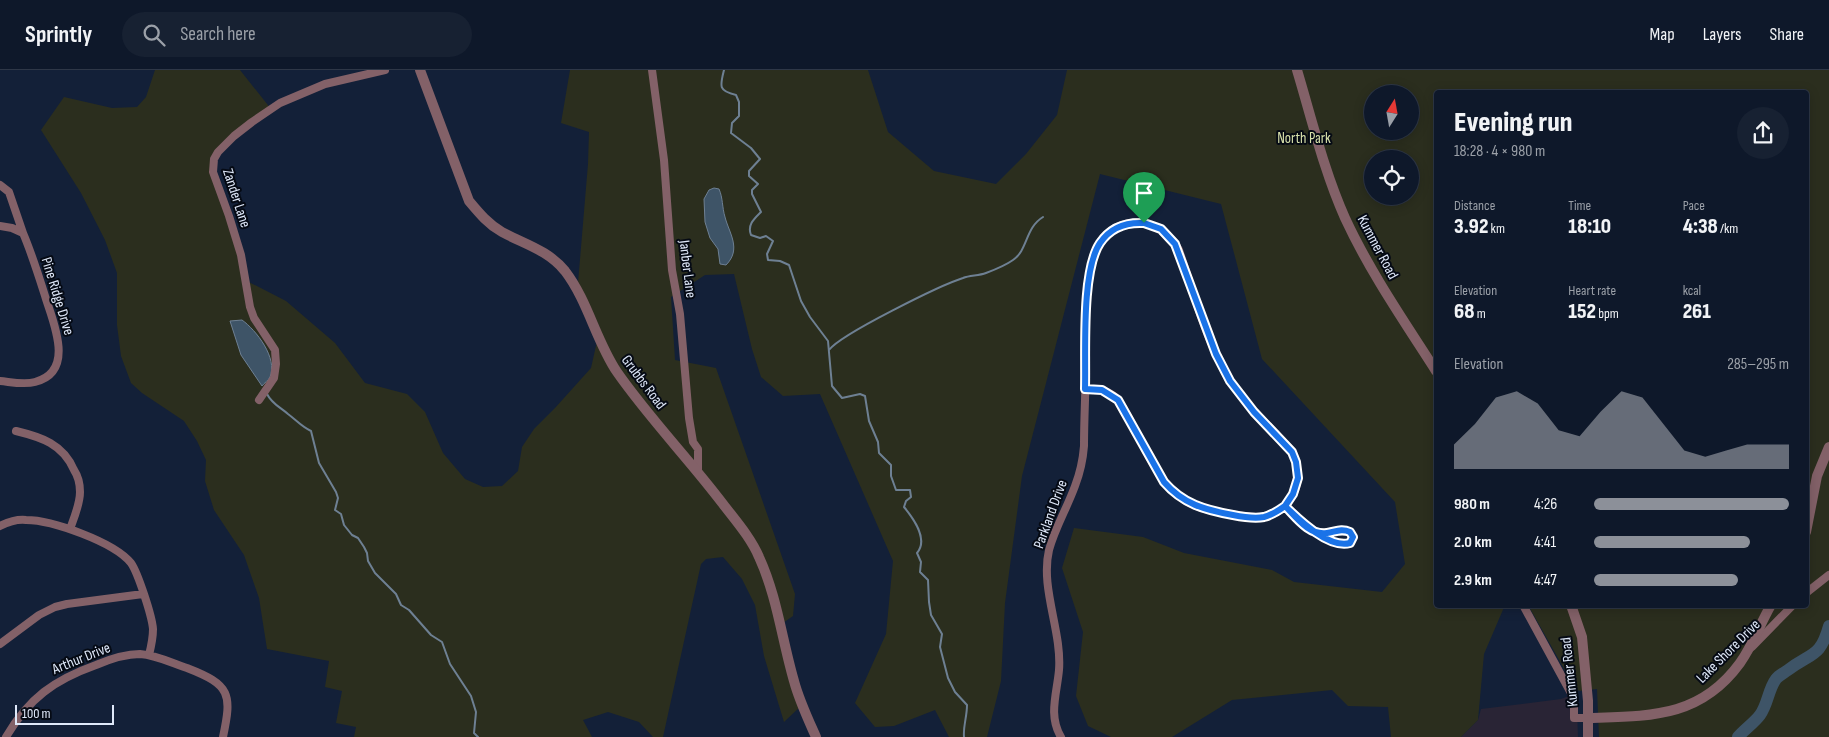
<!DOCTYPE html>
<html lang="en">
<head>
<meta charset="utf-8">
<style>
  body { margin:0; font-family:"Sofia Sans Condensed",sans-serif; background:#172132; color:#f1f3f6; height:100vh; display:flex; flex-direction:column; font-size:19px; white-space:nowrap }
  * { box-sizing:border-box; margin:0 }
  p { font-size:16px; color:#9ba0a8 }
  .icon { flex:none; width:28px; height:28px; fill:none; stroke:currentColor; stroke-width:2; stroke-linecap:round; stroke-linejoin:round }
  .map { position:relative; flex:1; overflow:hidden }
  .side { position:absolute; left:1434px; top:20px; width:375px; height:518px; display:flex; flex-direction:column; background:#0e182a; border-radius:5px; box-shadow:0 2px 12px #0003,0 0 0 1px #2e3747 }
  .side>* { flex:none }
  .needle { width:32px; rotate:11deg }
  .tools { position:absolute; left:1364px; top:15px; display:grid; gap:10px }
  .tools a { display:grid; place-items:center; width:55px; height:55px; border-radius:50%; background:#0e182a; box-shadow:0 2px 12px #0003,0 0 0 1px #2e3747; font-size:25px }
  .scale { position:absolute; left:15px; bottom:12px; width:99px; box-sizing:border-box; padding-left:5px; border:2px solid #dfe8f9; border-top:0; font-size:14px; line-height:18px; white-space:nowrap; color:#dfe8f9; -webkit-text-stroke:4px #050a14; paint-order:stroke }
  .pin { position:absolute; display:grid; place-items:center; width:42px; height:42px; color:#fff; margin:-51px -21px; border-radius:50% 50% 50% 0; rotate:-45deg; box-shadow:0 0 5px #0007 }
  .pin .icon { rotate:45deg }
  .round { display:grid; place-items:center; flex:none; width:52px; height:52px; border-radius:26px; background:#172132 }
  .headline { display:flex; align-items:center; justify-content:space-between; height:85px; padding:0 20px }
  h1 { font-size:28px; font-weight:800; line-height:38px }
  .stats { display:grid; grid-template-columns:repeat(3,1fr); gap:8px; height:85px; padding:5px 20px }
  .stats div { display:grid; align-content:center }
  .stats b { font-size:21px; font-weight:800 }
  .stats small { font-size:14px; font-weight:400 }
  .stats p { font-size:14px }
  .chart { height:140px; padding:10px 20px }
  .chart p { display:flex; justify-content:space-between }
  .chart svg { width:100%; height:90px; margin-top:5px; fill:#8c9099; opacity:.7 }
  ul { padding:0 20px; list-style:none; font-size:16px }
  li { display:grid; grid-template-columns:80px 60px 1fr; align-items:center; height:38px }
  li i { height:12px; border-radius:6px; background:#8c9099 }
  header { display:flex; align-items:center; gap:30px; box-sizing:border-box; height:70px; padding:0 25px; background:#0e182a; border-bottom:1px solid #2e3747 }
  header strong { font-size:24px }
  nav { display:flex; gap:28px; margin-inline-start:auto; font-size:18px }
  .search { width:350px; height:45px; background:#172132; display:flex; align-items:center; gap:12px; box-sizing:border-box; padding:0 18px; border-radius:28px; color:#9ba0a8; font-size:19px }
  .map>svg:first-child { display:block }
  .commercial { fill:#292435 }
  .green { fill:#2b2e1e; fill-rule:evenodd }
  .water { fill:#3e5467; stroke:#6e8093 }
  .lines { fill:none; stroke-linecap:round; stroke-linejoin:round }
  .stream { stroke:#6e8093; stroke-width:2 }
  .river { stroke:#3e5467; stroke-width:12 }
  .minor { stroke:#836168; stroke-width:8 }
  .tertiary { stroke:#836168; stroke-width:10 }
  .route-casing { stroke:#fff; stroke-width:10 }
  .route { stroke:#1a73e8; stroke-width:6 }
  .labels { text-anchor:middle; stroke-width:4; stroke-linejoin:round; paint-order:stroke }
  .park-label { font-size:15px; fill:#d8e1ab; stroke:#050a14 }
  .street-label { font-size:15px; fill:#dfe8f9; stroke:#050a14 }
</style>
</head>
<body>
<header>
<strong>Sprintly</strong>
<div class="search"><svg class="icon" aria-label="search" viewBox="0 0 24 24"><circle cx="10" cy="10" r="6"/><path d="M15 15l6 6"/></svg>Search here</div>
<nav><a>Map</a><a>Layers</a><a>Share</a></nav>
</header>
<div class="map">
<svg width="1829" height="667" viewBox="0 0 1829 667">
  <rect width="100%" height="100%" fill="#132038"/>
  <!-- commercial -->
  <path class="commercial" d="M 1569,626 L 1577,638 L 1578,667 L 1461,667 L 1478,650 L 1481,639 L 1561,629 Z"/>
  <!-- green -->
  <path class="green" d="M 155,0 L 240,0 L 271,39 L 234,66 L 213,93 L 245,210 L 286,231 L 335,273 L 365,313 L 407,324 L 425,342 L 443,383 L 465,409 L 483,417 L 502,416 L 518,401 L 522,377 L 534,359 L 555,338 L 591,298 L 600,258 L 578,213 L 588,94 L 589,62 L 561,53 L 570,0 L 868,0 L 888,62 L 934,101 L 996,114 L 1026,84 L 1057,45 L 1067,0 L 1829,0 L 1829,667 L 1599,667 L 1597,619 L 1579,621 L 1575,618 L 1528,535 L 1806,535 L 1806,22 L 1436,22 L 1436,535 L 1505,535 L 1484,584 L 1478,650 L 1461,667 L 1391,667 L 1388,637 L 1348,636 L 1332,620 L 1232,630 L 1172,667 L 1111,667 L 1088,656 L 1076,626 L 1083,562 L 1062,498 L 1074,458 L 1143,467 L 1184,483 L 1272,500 L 1294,512 L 1382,522 L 1405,494 L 1395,432 L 1262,289 L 1221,134 L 1100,104 L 1022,406 L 1005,533 L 1001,611 L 987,667 L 949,667 L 935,640 L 894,656 L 875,657 L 855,633 L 886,564 L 893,491 L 820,324 L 783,326 L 761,307 L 752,279 L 734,204 L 705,205 L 671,227 L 675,290 L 716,298 L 795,524 L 793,546 L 780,555 L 802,635 L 784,652 L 764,586 L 755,535 L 742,509 L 723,487 L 706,489 L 701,494 L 663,667 L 653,667 L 639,652 L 608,642 L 583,650 L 592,667 L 354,667 L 356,657 L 336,653 L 342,621 L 325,617 L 329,591 L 267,579 L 259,528 L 244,485 L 214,440 L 205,411 L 206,390 L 197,371 L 184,351 L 142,323 L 131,313 L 121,286 L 117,255 L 117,203 L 105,170 L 81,123 L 41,60 L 64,27 L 112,38 L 137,37 L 146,27 ZM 1372,24 L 1410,24 L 1410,61 L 1372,61 ZM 1372,89 L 1410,89 L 1410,126 L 1372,126 Z"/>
  <!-- water -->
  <path class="water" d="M 714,118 L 719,119 C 723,128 722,137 725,147 C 729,163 742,179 726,195 L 720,194 L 718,179 L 710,168 L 705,152 L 704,129 L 709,120 Z
    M 242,250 C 256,260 278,288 270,307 C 269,310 264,313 262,316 L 241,285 L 230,251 Z"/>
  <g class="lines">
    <!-- stream -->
    <path class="stream" d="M 724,0 C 720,16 718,21 736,25 L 739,32 L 739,46 L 732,53 L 731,63 L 751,78 L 760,89 L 749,101 L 749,106 L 758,114 L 752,120 L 752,124 L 761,142 C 754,149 747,155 751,165 L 760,168 L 766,166 L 773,171 L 767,184 L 768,190 L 780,191 L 789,195 L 801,231 L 810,247 L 828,271 L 832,316 L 842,328 L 860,324 L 865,326 L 869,351 L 878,372 L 879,383 L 891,395 L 891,406 L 896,420 L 910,420 L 911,427 L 906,431 L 904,437 C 913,448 929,469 917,483 L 921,492 L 920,502 L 928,510 L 929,532 L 931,545 L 942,564 L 940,577 L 948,608 L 955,622 L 967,635 C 967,647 963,656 964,667
      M 829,280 C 841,264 941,215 963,208 C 970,205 978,206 986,203 C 994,200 1006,195 1013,190 C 1028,180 1025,158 1043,147
      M 267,324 C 272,334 280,337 288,344 C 296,350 302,357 311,361 L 319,393 L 336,422 L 338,428 L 335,440 L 341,444 L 344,455 L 352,465 L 358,468 L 364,477 L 367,483 L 368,491 L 375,503 L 396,524 L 401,535 L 409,540 L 431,565 L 442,572 L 450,594 L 471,626 L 476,642 L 474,663 L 478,667"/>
    <!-- river -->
    <path class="river" d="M 1738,667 C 1744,660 1755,652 1760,645 C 1768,634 1768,620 1776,609 C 1779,605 1784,603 1788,600 C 1812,582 1820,588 1829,556"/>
    <!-- minor -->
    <path class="minor" d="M 652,0 L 664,90 L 672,200 L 680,244 L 689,348 L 693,372 L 698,379 L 698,401
      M 0,115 L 9,122 L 23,163 L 12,158 L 0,156
      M 0,311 C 11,312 24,315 35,312 C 75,302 54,254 46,229 C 39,207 32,184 23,163
      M 259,330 L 274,308 L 276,294 L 275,280 L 254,248 L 250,237 L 241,185 L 229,146 L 213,102 L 214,89 L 218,82 L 234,66 L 252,52 L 280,33 L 325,14 L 385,0
      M 16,361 C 41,367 63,374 74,400 C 78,406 80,415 80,422 C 80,434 74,448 70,459
      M 1285,436 C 1299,450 1329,479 1350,473 L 1353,467 C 1348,454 1329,464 1319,463
      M 0,456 C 8,452 16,449 26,450 C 52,450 114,472 131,493 C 138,503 152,546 153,559 C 153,568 151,577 149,585
      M 1806,523 L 1829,505
      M 1523,535 L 1572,625 L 1574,633 L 1574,648 L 1588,648
      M 0,574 L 39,545 L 55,537 L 67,534 L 143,524
      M 1752,577 L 1793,535
      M 6,667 C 29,628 54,610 96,595 C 110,589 125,584 140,584 C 156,585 172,593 187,598 C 231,615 232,624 223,667
      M 1061,667 C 1048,646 1057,623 1059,600 C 1062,561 1040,518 1049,480 C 1055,458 1067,438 1075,416 C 1080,403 1083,389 1084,376 C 1084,345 1086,315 1086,284 C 1086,250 1083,210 1097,178 C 1115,141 1161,147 1179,180 C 1195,226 1208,280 1236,319 C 1252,343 1275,360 1292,382 C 1298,395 1300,410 1294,423 C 1278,454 1252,448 1224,443 C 1210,440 1196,438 1184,430 C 1159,414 1145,377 1131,352 C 1126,343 1122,333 1114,326 C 1105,319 1096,319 1085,319"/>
    <!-- tertiary -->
    <path class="tertiary" d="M 420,0 L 469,131 C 479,143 488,154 502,162 C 524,174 548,180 565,201 C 588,231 596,271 617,302 C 649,348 689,389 723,434 C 736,451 751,468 759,487 C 777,526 782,570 794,611 C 799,630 808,649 816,667
      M 1297,0 C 1312,50 1324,101 1345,148 C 1370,202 1404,251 1436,301
      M 1806,462 L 1817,406 L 1829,377
      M 1571,535 L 1582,567 L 1588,631 L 1588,667
      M 1588,648 C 1650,646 1700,648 1740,593 C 1753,575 1760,554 1771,535"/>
  </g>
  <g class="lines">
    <!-- route casing -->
    <g class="route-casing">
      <path id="route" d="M 1144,153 C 1126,152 1110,158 1100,173 C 1081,201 1086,283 1085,319 L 1102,320 L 1118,330 L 1164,412 C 1183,434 1205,440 1233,445 C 1243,447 1254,449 1264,447 C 1272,445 1278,441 1285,436 C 1296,447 1309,466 1327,463 C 1335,462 1341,458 1350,462 L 1353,467 L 1350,473 C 1329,479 1299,450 1285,436 L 1293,424 L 1298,408 L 1296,392 L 1292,382 L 1254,342 L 1230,311 L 1216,284 L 1175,174 L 1161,159 L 1144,153"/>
    </g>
    <!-- route -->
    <use href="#route" class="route"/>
  </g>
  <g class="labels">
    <!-- park labels -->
    <g class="park-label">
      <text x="1304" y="73">North Park</text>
    </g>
    <!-- street labels -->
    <g class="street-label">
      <text transform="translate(237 128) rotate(72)" y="5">Zander Lane</text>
      <text transform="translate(1378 177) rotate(62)" y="5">Kummer Road</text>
      <text transform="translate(688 199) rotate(83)" y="5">Janber Lane</text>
      <text transform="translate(58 226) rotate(73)" y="5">Pine Ridge Drive</text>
      <text transform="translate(644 312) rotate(53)" y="5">Grubbs Road</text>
      <text transform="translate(1050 444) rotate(-70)" y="5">Parkland Drive</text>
      <text transform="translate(1728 581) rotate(-45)" y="5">Lake Shore Drive</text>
      <text transform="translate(81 588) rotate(-22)" y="5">Arthur Drive</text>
      <text transform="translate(1569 602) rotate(-96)" y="5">Kummer Road</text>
    </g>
  </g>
</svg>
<div class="tools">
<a><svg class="needle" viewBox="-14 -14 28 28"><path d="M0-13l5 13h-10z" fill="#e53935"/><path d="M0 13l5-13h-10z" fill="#9ba0a8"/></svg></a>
<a><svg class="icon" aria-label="locate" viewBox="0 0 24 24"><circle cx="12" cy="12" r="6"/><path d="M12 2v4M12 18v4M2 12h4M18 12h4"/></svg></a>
</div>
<div class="scale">100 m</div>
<div class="pin" style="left:1144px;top:153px;background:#1e9e55"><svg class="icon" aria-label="arrive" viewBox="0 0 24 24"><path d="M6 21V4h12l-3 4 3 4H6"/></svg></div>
<section class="side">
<div class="headline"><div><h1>Evening run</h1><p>18:28 · 4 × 980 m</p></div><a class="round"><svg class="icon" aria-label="share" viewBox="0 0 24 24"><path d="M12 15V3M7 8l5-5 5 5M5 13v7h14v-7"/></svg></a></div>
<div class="stats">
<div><p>Distance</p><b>3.92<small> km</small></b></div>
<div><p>Time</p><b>18:10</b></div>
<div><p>Pace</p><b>4:38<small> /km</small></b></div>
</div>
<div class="stats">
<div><p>Elevation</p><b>68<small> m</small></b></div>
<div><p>Heart rate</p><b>152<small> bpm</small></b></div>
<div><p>kcal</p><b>261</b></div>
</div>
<div class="chart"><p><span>Elevation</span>285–295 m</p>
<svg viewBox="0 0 160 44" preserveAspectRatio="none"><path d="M0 44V32L10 22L20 9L30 6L40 12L50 25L60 28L70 16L80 6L90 9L100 22L110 35L120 38L130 35L140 32L150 32L160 32V44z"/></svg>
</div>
<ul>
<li><b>980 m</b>4:26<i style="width:100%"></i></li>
<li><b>2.0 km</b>4:41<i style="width:80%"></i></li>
<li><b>2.9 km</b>4:47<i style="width:74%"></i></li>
</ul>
</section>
</div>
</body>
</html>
